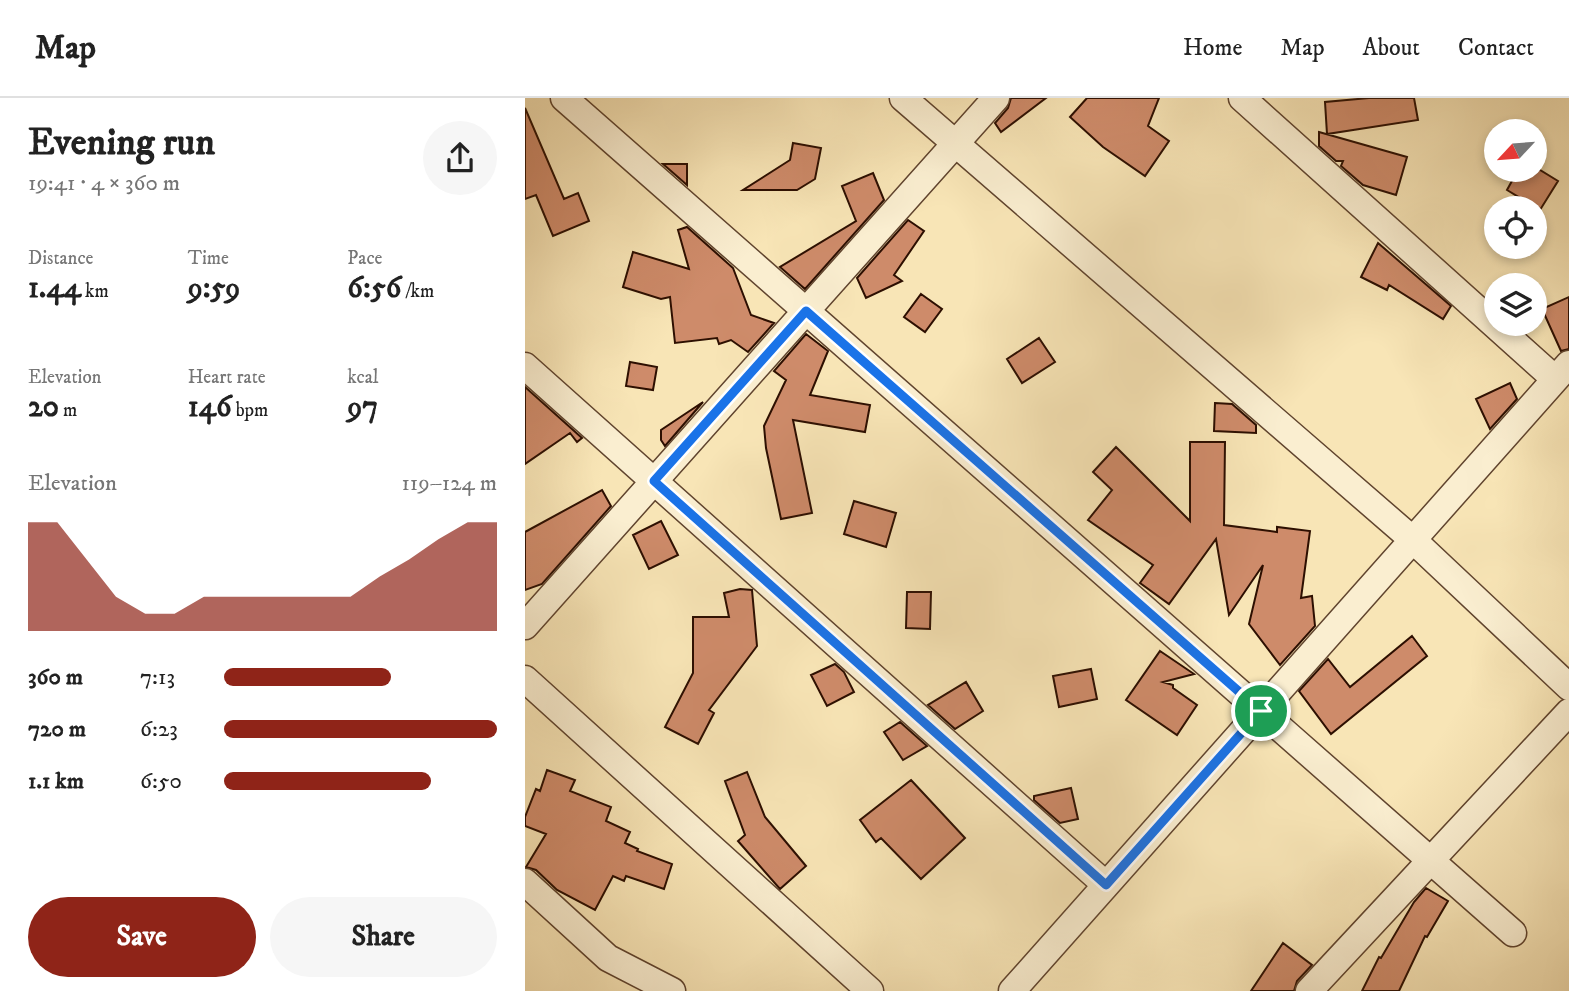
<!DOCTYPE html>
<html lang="en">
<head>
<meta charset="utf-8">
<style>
  body { margin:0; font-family:"IM FELL DW Pica",serif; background:#f6f6f6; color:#222; height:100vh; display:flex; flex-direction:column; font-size:26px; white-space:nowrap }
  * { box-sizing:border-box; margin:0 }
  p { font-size:23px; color:#767676 }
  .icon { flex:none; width:38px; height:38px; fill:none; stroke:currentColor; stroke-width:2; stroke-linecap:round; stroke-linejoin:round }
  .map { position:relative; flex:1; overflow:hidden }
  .side { display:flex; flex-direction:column; background:#fff; width:525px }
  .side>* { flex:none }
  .needle { width:46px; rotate:244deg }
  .fabs { position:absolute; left:959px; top:21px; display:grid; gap:14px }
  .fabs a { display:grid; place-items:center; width:63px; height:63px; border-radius:50%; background:#fff; box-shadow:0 4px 10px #0003; font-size:35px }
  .pin { position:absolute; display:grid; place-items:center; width:60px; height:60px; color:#fff; margin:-30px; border:4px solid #fff; border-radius:50%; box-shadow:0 2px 7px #0007 }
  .round { display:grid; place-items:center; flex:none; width:74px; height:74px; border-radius:37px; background:#f6f6f6 }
  .overview { display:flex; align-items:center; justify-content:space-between; height:119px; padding:0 28px }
  h1 { font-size:38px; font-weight:700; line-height:52px }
  .figures { display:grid; grid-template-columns:repeat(3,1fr); gap:10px; height:119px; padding:7px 28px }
  .figures div { display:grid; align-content:center }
  .figures b { font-size:30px; font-weight:700 }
  .figures small { font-size:19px; font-weight:400 }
  .figures p { font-size:19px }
  .chart { height:196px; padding:14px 28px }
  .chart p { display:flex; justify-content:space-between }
  .chart svg { width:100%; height:126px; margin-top:7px; fill:#8f2418; opacity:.7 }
  .action { display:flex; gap:14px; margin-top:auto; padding:14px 28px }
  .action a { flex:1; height:80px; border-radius:42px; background:#8f2418; color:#fff; font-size:28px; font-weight:700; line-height:80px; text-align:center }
  .action a+a { background:#f6f6f6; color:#222 }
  ul { padding:0 28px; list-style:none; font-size:23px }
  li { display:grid; grid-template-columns:112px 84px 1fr; align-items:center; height:52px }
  li i { height:18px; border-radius:9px; background:#8f2418 }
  header { display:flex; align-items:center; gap:42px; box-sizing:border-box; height:98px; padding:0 35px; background:#fff; border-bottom:2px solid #e0e0e0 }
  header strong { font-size:33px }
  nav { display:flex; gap:38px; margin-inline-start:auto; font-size:24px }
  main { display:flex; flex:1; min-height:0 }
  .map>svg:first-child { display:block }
  .building { fill:#ce8b6a; stroke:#2d0f01; stroke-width:2 }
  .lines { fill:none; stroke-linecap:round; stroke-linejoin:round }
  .street-casing { stroke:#60442e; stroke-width:29 }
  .street { stroke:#faeed0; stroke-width:26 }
  .route-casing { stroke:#fff; stroke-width:14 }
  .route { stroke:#1a73e8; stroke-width:9 }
</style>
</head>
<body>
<header>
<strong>Map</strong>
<nav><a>Home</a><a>Map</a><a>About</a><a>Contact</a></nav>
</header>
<main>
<section class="side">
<div class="overview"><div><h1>Evening run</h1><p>19:41 · 4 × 360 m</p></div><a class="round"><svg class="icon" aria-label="share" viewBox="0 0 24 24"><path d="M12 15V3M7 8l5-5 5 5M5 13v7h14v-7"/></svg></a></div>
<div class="figures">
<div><p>Distance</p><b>1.44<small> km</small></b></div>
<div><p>Time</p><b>9:59</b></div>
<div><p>Pace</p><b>6:56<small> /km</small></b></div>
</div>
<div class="figures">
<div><p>Elevation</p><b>20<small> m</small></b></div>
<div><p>Heart rate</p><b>146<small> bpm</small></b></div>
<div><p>kcal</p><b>97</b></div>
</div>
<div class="chart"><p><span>Elevation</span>119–124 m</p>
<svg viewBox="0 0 160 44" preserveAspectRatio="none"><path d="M0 44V6L10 6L20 19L30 32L40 38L50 38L60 32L70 32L80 32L90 32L100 32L110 32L120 25L130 19L140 12L150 6L160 6V44z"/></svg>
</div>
<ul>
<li><b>360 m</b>7:13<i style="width:61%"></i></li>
<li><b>720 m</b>6:23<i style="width:100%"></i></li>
<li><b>1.1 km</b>6:50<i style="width:76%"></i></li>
</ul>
<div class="action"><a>Save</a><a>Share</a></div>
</section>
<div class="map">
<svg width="1044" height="893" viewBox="0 0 1044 893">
  <rect width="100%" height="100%" fill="#f8e5b6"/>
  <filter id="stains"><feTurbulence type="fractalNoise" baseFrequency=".00286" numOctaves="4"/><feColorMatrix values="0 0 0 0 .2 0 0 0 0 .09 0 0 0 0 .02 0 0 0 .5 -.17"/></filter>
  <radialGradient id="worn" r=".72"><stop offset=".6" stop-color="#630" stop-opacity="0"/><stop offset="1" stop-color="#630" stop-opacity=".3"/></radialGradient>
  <!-- building -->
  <path class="building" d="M 486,0 L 521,0 L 476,34 L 470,25 L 483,10 Z
    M 562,0 L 634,0 L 623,28 L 644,43 L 620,78 L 578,49 L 545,19 Z
    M 844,0 L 889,0 L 893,22 L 802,36 L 800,4 Z
    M 0,10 L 39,101 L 53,95 L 64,123 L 28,138 L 11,97 L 0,101 Z
    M 794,34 L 882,59 L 871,97 L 838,87 L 816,68 L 818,63 L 811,63 L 794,48 Z
    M 268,45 L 296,50 L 290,81 L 272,92 L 218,92 L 265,62 Z
    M 138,66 L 162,66 L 162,87 Z
    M 993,72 L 1015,72 L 1033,83 L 1015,112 L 982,92 Z
    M 348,75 L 359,102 L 280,191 L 255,169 L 331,123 L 317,88 Z
    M 383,122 L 399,133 L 369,177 L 377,183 L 341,200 L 332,180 Z
    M 162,129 L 208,170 L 226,217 L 249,225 L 223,254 L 206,242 L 194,246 L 192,240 L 150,245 L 145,199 L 136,201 L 98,189 L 108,154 L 164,171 L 153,132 Z
    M 853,145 L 926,208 L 918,221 L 864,187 L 862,192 L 836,179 Z
    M 396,196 L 417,211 L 400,234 L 379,219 Z
    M 1044,199 L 1044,251 L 1036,253 L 1017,211 Z
    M 281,236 L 303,253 L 285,297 L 345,307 L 340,334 L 268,322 L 287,415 L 256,421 L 241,350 L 239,328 L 261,282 L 249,273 Z
    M 514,240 L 530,264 L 497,285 L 482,261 Z
    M 105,264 L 132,269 L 128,292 L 101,288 Z
    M 985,285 L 992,301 L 965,331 L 951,301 Z
    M 0,289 L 57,340 L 52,344 L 45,335 L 0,366 Z
    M 178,304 L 140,348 L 136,342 L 136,332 Z
    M 690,305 L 707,306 L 731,327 L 731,335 L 689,333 Z
    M 665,344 L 700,344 L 699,427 L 752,434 L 752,429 L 785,433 L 776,500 L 787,498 L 790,528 L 755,567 L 724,526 L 738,467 L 704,517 L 691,441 L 644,506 L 615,485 L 628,467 L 563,422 L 587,392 L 568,374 L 591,349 L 665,423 Z
    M 77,392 L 86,408 L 17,486 L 0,492 L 0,434 Z
    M 329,403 L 371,415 L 361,449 L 319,436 Z
    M 136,423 L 153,457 L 124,471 L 108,437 Z
    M 215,491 L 227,492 L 232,548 L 184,612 L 189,615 L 173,646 L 140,629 L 168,575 L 168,519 L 204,519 L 199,495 Z
    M 382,494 L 406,494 L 405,531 L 381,530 Z
    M 887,538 L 902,558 L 806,636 L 774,593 L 803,561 L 825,589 Z
    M 635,553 L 669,576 L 638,584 L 648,587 L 648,590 L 672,607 L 652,637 L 601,602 Z
    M 310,566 L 319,574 L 329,594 L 302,608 L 286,577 Z
    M 566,571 L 572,601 L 534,609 L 528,578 Z
    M 441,584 L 458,613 L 430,631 L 403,607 Z
    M 375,624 L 402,648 L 378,662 L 359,634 Z
    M 22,672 L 50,682 L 45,693 L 86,709 L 81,723 L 105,734 L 100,745 L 113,751 L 112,753 L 147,766 L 139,791 L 101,778 L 99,783 L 88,778 L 70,812 L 32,792 L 11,772 L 1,769 L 21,736 L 0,728 L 0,719 L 11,691 L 15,693 Z
    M 222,674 L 240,719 L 281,768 L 255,791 L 213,743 L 220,737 L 200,683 Z
    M 386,682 L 440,740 L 396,781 L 356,740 L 351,744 L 335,722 Z
    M 546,690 L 553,721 L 535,725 L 509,702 L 509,698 Z
    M 901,790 L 923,803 L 902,839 L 900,838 L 874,893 L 837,893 L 854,859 L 856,860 L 889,804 Z
    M 758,845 L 787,867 L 772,883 L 769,893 L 726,893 Z"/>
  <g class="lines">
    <!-- street casing -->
    <g class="street-casing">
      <path id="street" d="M 39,0 L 988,835
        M 378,0 L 888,442 L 1044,589
        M 717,0 L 1030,281
        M 0,268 L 581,787
        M 0,528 L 471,0
        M 0,581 L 345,893
        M 0,784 L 83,860 L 147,893
        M 487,893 L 1044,266
        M 784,893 L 1044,614"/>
    </g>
    <!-- street -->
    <use href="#street" class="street"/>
  </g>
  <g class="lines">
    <!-- route casing -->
    <g class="route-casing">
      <path id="route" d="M 281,213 L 736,613 L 581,787 L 129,383 Z"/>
    </g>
    <!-- route -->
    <use href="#route" class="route"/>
  </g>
  <rect width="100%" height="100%" filter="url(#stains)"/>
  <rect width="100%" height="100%" fill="url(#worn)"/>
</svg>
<div class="fabs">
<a><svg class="needle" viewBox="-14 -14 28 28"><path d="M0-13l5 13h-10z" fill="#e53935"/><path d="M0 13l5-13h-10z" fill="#767676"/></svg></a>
<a><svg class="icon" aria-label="locate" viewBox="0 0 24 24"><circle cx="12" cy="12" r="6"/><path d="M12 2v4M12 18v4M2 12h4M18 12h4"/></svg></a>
<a><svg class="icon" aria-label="layers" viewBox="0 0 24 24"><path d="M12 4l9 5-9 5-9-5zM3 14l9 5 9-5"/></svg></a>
</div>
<div class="pin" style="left:736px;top:613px;background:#1e9e55"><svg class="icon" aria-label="arrive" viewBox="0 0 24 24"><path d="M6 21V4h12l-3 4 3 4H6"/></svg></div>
</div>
</main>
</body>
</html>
